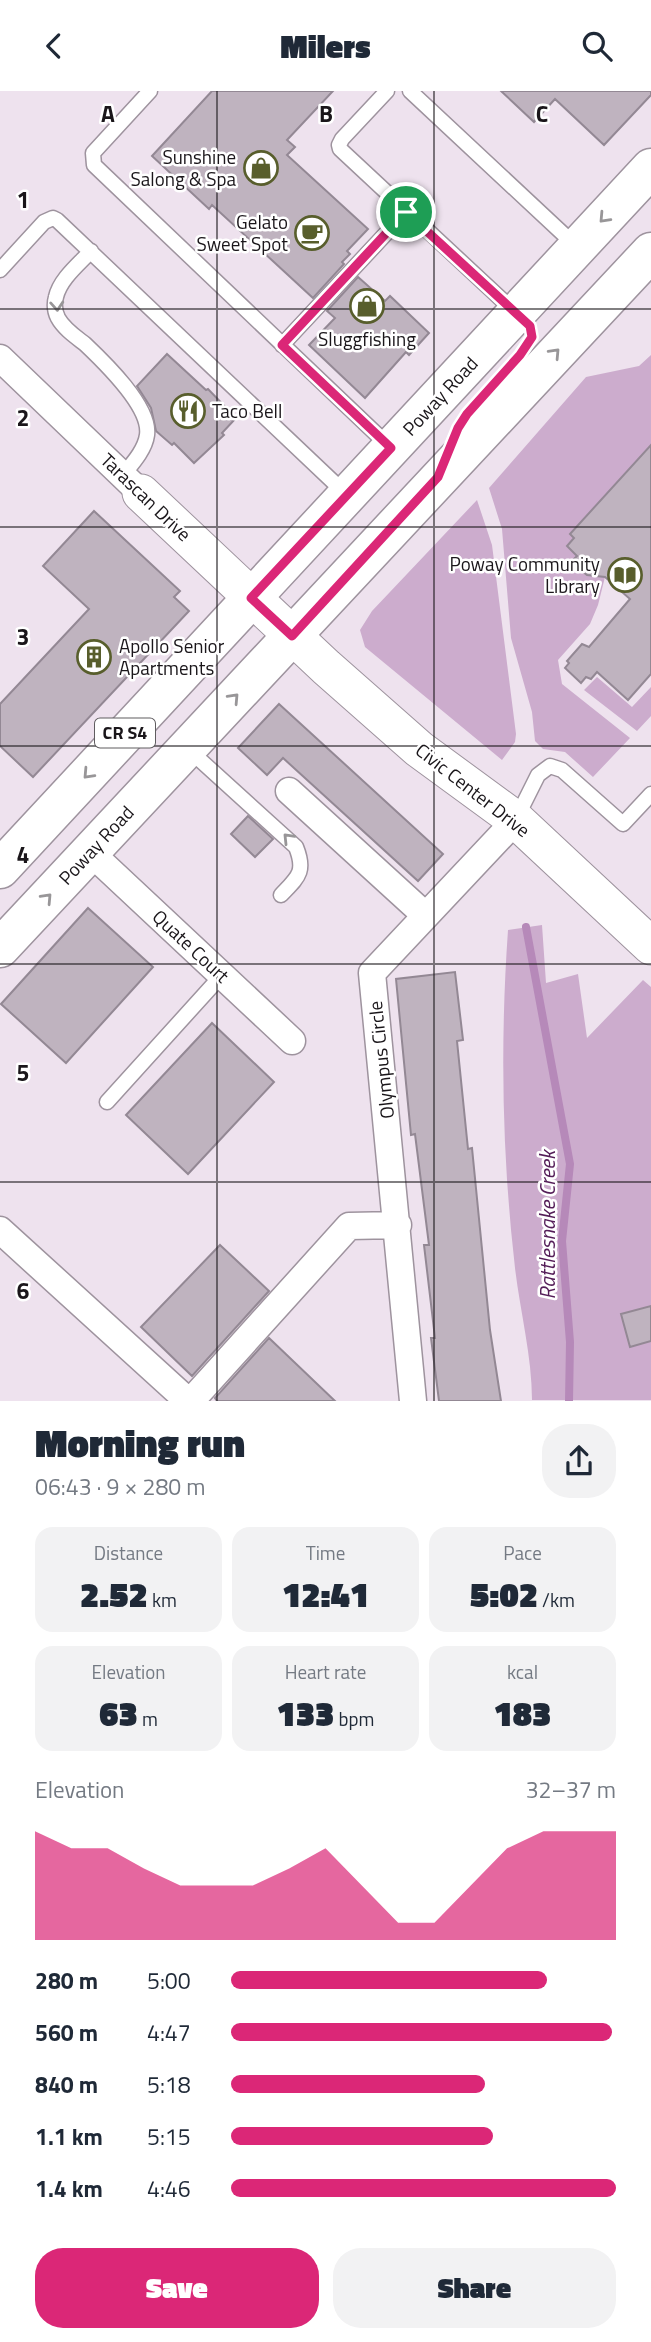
<!DOCTYPE html>
<html lang="en">
<head>
<meta charset="utf-8">
<style>
  body { margin:0; font-family:"Titillium Web",sans-serif; background:#f2f2f3; color:#1f2937; height:100vh; display:flex; flex-direction:column; font-size:26px; white-space:nowrap }
  * { box-sizing:border-box; margin:0 }
  p { font-size:23px; color:#747a83 }
  .icon { flex:none; width:38px; height:38px; fill:none; stroke:currentColor; stroke-width:2; stroke-linecap:round; stroke-linejoin:round }
  .map { position:relative; height:1310px; overflow:hidden }
  .details { display:flex; flex-direction:column; background:#fff; flex:1 }
  .details>* { flex:none }
  .pin { position:absolute; display:grid; place-items:center; width:60px; height:60px; color:#fff; margin:-30px; border:4px solid #fff; border-radius:50%; box-shadow:0 2px 7px #0007 }
  .round { display:grid; place-items:center; flex:none; width:74px; height:74px; border-radius:28px; background:#f2f2f3 }
  .summary { display:flex; align-items:center; justify-content:space-between; height:119px; padding:0 35px }
  h1 { font-size:38px; font-weight:800; line-height:52px }
  .stats { display:grid; grid-template-columns:repeat(3,1fr); gap:10px; height:119px; padding:7px 35px }
  .stats div { display:grid; align-content:center; border-radius:18px; background:#f2f2f3; text-align:center }
  .stats b { font-size:35px; font-weight:800 }
  .stats small { font-size:19px; font-weight:400 }
  .stats p { font-size:19px }
  .chart { height:196px; padding:14px 35px }
  .chart p { display:flex; justify-content:space-between }
  .chart svg { width:100%; height:126px; margin-top:7px; fill:#db2777; opacity:.7 }
  .cta { display:flex; gap:14px; margin-top:auto; padding:14px 35px }
  .cta a { flex:1; height:80px; border-radius:28px; background:#db2777; color:#fff; font-size:28px; font-weight:800; line-height:80px; text-align:center }
  .cta a+a { background:#f2f2f3; color:#1f2937 }
  ul { padding:0 35px; list-style:none; font-size:23px }
  li { display:grid; grid-template-columns:112px 84px 1fr; align-items:center; height:52px }
  li i { height:18px; border-radius:9px; background:#db2777 }
  header { display:flex; justify-content:space-between; align-items:center; height:91px; padding:0 35px; background:#fff; font-size:32px; font-weight:800 }
  .map>svg:first-child { display:block }
  .green { fill:#ccaccd }
  .lines { fill:none; stroke-linecap:round; stroke-linejoin:round }
  .stream { stroke:#b689b9; stroke-width:8 }
  .building { fill:#bfb3bf; stroke:#938894; stroke-width:2 }
  .lane-casing { stroke:#9e939e; stroke-width:17 }
  .street-casing { stroke:#9e939e; stroke-width:29 }
  .secondary-casing { stroke:#9e939e; stroke-width:39 }
  .primary-casing { stroke:#9e939e; stroke-width:41 }
  .lane { stroke:#fff; stroke-width:14 }
  .street { stroke:#fff; stroke-width:26 }
  .secondary { stroke:#fff; stroke-width:37 }
  .primary { stroke:#fff; stroke-width:38 }
  .oneway { stroke:#989698 }
  .route-casing { stroke:#fff; stroke-width:14 }
  .route { stroke:#db2777; stroke-width:9 }
  .grid { fill:none; stroke:#1a161a; stroke-width:2; stroke-opacity:0.55 }
  .labels { text-anchor:middle; stroke-width:5; stroke-linejoin:round; paint-order:stroke }
  .shield { fill:#fff; stroke:#5f5c5f; stroke-width:2 }
  .shield-label { font-size:18px; font-weight:bold; fill:#1a161a }
  .poi-label { font-size:19px; fill:#1a161a; stroke:#fff; text-anchor:end }
  .street-label { font-size:19px; fill:#1a161a; stroke:#fff }
  .water-label { font-size:21px; font-style:italic; fill:#541d58; stroke:#fff }
  .grid-label { font-size:23px; text-anchor:middle; font-weight:bold; fill:#1a161a; stroke:#fff; stroke-width:5; stroke-linejoin:round; paint-order:stroke }
</style>
</head>
<body>
<header><svg class="icon" aria-label="back" viewBox="0 0 24 24"><path d="M15 5l-7 7 7 7"/></svg>Milers<svg class="icon" aria-label="search" viewBox="0 0 24 24"><circle cx="10" cy="10" r="6"/><path d="M15 15l6 6"/></svg></header>
<div class="map">
<svg width="651" height="1310" viewBox="0 0 651 1310">
  <rect width="100%" height="100%" fill="#eee2ee"/>
  <!-- green -->
  <path class="green" d="M 651,264 L 651,360 L 647,358 L 571,443 L 574,447 L 567,455 L 577,465 L 572,471 L 584,482 L 605,486 L 598,514 L 590,533 L 558,569 L 562,593 L 630,647 L 593,686 L 565,661 L 543,658 L 535,650 L 532,621 L 511,547 L 502,438 L 489,397 L 586,286 L 639,275 Z
    M 477,409 L 492,454 L 516,643 L 515,651 L 502,669 L 365,556 L 360,539 L 372,520 Z
    M 597,586 L 632,616 L 651,596 L 651,625 L 637,640 L 584,599 Z
    M 542,834 L 546,892 L 578,883 L 587,947 L 643,889 L 651,896 L 651,1309 L 532,1309 C 532,1265 520,1220 515,1177 C 502,1065 500,952 508,839 Z"/>
  <g class="lines">
    <!-- stream -->
    <path class="stream" d="M 526,836 L 570,1073 L 562,1150 L 570,1251 L 569,1310"/>
  </g>
  <!-- building -->
  <path class="building" d="M 212,0 L 333,0 L 287,49 L 295,56 L 287,64 L 368,138 L 347,160 L 350,163 L 342,171 L 344,173 L 313,207 L 212,114 L 209,118 L 152,65 Z
    M 501,0 L 651,0 L 651,4 L 604,54 L 555,8 L 534,31 Z
    M 358,186 L 385,210 L 390,205 L 429,242 L 409,264 L 406,261 L 365,307 L 309,254 L 335,227 L 327,220 Z
    M 167,263 L 206,299 L 208,298 L 236,327 L 222,342 L 224,344 L 194,372 L 174,352 L 172,354 L 156,340 L 151,317 L 137,295 Z
    M 651,354 L 651,583 L 628,609 L 597,581 L 591,588 L 586,586 L 581,592 L 565,577 L 569,572 L 567,570 L 582,553 L 589,556 L 630,508 L 605,486 L 587,484 L 571,471 L 577,465 L 567,455 L 574,447 L 570,443 Z
    M 94,420 L 180,500 L 174,506 L 189,520 L 33,686 L 0,655 L 0,613 L 89,518 L 43,475 Z
    M 279,613 L 443,763 L 418,790 L 283,667 L 267,684 L 238,657 Z
    M 248,725 L 273,748 L 255,766 L 231,743 Z
    M 88,817 L 153,876 L 66,972 L 1,913 Z
    M 455,881 L 463,949 L 457,950 L 468,1058 L 472,1057 L 490,1239 L 501,1310 L 439,1310 L 431,1247 L 435,1247 L 424,1154 L 429,1154 L 415,1043 L 411,1044 L 396,888 Z
    M 212,932 L 274,991 L 188,1083 L 126,1024 Z
    M 220,1154 L 269,1200 L 192,1285 L 141,1236 Z
    M 651,1215 L 651,1250 L 630,1256 L 621,1223 Z
    M 269,1247 L 335,1310 L 217,1310 L 215,1307 Z"/>
  <g class="lines">
    <!-- lane casing -->
    <g class="lane-casing">
      <path id="lane" d="M 150,0 L 93,62 L 94,74 L 390,356
        M 387,0 L 342,48 L 339,54 L 340,58 L 515,221
        M 410,0 L 575,154
        M 91,160 C 79,173 60,188 56,206 C 54,213 55,221 58,227 C 64,238 76,246 85,253 C 104,271 151,316 147,344 C 145,359 132,373 123,384
        M 0,179 L 44,131 L 53,127 L 57,129 L 346,403
        M 282,254 L 406,121
        M 188,658 L 296,756 C 306,781 298,786 281,804
        M 516,728 L 538,684 L 550,675 L 562,679 L 623,733 L 651,703
        M 107,1011 L 222,884"/>
    </g>
    <!-- street casing -->
    <g class="street-casing">
      <path id="street" d="M 0,267 L 141,402
        M 289,700 L 425,824
        M 90,761 L 292,950
        M 0,1139 L 188,1310
        M 191,1310 L 349,1135 L 398,1134
        M 413,1310 L 372,882 L 516,729"/>
    </g>
    <!-- secondary casing -->
    <g class="secondary-casing">
      <path id="secondary" d="M 141,402 L 326,576 L 419,658 L 516,729 L 651,855"/>
    </g>
    <!-- primary casing -->
    <g class="primary-casing">
      <path id="primary" d="M 0,778 L 651,77
        M 0,857 L 651,161"/>
    </g>
    <!-- lane -->
    <use href="#lane" class="lane"/>
    <!-- street -->
    <use href="#street" class="street"/>
    <!-- secondary -->
    <use href="#secondary" class="secondary"/>
    <!-- primary -->
    <use href="#primary" class="primary"/>
  </g>
  <!-- one-way arrows -->
  <defs><path id="oneway-chevron" d="M-2-3.5L2.5 0L-2 3.5" fill="none" stroke-width="1.6" stroke-linecap="round" stroke-linejoin="round" transform="scale(1.75)"/></defs>
  <g class="oneway">
    <use href="#oneway-chevron" transform="translate(604 127) rotate(133)"/>
    <use href="#oneway-chevron" transform="translate(57 215) rotate(86)"/>
    <use href="#oneway-chevron" transform="translate(555 262) rotate(-47)"/>
    <use href="#oneway-chevron" transform="translate(234 607) rotate(-47)"/>
    <use href="#oneway-chevron" transform="translate(88 683) rotate(133)"/>
    <use href="#oneway-chevron" transform="translate(288 747) rotate(-134)"/>
    <use href="#oneway-chevron" transform="translate(47 807) rotate(-47)"/>
  </g>
  <g class="lines">
    <!-- route casing -->
    <g class="route-casing">
      <path id="route" d="M 406,121 L 530,235 L 532,246 L 520,264 L 467,323 L 458,337 L 438,386 L 292,545 L 251,507 L 391,357 L 282,254 Z"/>
    </g>
    <!-- route -->
    <use href="#route" class="route"/>
  </g>
  <!-- grid -->
  <path class="grid" d="M 217,0 L 217,1310M 434,0 L 434,1310M 0,218 L 651,218M 0,436 L 651,436M 0,655 L 651,655M 0,873 L 651,873M 0,1091 L 651,1091"/>
  <!-- icons -->
  <defs>
    <g id="shop-ring" transform="scale(1.75)"><circle r="9.5" fill="#fff" stroke="#585e2c" stroke-width="1.5"/><path d="M-5-2.5h2.3a2.7 3.5 0 0 1 5.4 0H5L5.5 6h-11ZM-1.5-2.5h3a1.5 2.3 0 0 0-3 0Z" fill="#585e2c"/></g>
    <g id="cafe-ring" transform="scale(1.75)"><circle r="9.5" fill="#fff" stroke="#585e2c" stroke-width="1.5"/><path d="M-5.5-4.5H6V0H3Q3 3.5 0 3.5H-2.5Q-5.5 3.5-5.5 0ZM3-3.2v2h1.7v-2ZM-6 4.5H4V6H-6Z" fill="#585e2c"/></g>
    <g id="restaurant-ring" transform="scale(1.75)"><circle r="9.5" fill="#fff" stroke="#585e2c" stroke-width="1.5"/><path d="M-5-6h1v4h1v-4h1v4h1v-4h1v5L-1.5 .5V6h-2V.5L-5-1ZM5-6V6H3V1.5H1.5Q1.5-4 5-6Z" fill="#585e2c"/></g>
    <g id="library-ring" transform="scale(1.75)"><circle r="9.5" fill="#fff" stroke="#585e2c" stroke-width="1.5"/><path d="M-6-4Q-3-5.5-.7-3.5V5Q-3 3-6 4ZM6-4Q3-5.5 .7-3.5V5Q3 3 6 4Z" fill="#585e2c"/></g>
    <g id="building-ring" transform="scale(1.75)"><circle r="9.5" fill="#fff" stroke="#585e2c" stroke-width="1.5"/><path d="M-4-6H4V6H1V3H-1V6H-4ZM-2.5-4.3h1.7v1.8h-1.7ZM.8-4.3h1.7v1.8H.8ZM-2.5-1h1.7V.8h-1.7ZM.8-1h1.7V.8H.8Z" fill="#585e2c"/></g>
  </defs>
  <g fill-rule="evenodd">
    <use href="#shop-ring" x="261" y="77"/>
    <use href="#cafe-ring" x="312" y="142"/>
    <use href="#shop-ring" x="367" y="215"/>
    <use href="#restaurant-ring" x="188" y="320"/>
    <use href="#library-ring" x="625" y="484"/>
    <use href="#building-ring" x="94" y="566"/>
  </g>
  <g class="labels">
    <!-- shield labels -->
    <rect class="shield" x="95" y="627.5" width="60" height="29" rx="5"/>
    <g class="shield-label">
      <text x="125" y="648">CR S4</text>
    </g>
    <!-- poi labels -->
    <g class="poi-label">
      <text x="236" y="73">Sunshine<tspan x="236" dy="22">Salong &amp; Spa</tspan></text>
      <text x="288" y="138">Gelato<tspan x="288" dy="22">Sweet Spot</tspan></text>
      <text x="367" y="255" text-anchor="middle">Sluggfishing</text>
      <text x="212" y="327" text-anchor="start">Taco Bell</text>
      <text x="600" y="480">Poway Community<tspan x="600" dy="22">Library</tspan></text>
      <text x="119" y="562" text-anchor="start">Apollo Senior<tspan x="119" dy="22">Apartments</tspan></text>
    </g>
    <!-- street labels -->
    <g class="street-label">
      <text transform="translate(440 305) rotate(-47)" y="7">Poway Road</text>
      <text transform="translate(146 406) rotate(44)" y="7">Tarascan Drive</text>
      <text transform="translate(473 699) rotate(38)" y="7">Civic Center Drive</text>
      <text transform="translate(96 754) rotate(-47)" y="7">Poway Road</text>
      <text transform="translate(191 855) rotate(43)" y="7">Quate Court</text>
      <text transform="translate(381 969) rotate(-96)" y="7">Olympus Circle</text>
    </g>
    <!-- water labels -->
    <g class="water-label">
      <text transform="translate(548 1134) rotate(-90)" y="7">Rattlesnake Creek</text>
    </g>
  </g>
  <g class="grid-label">
    <text x="108" y="31">A</text>
    <text x="326" y="31">B</text>
    <text x="542" y="31">C</text>
    <text x="23" y="117">1</text>
    <text x="23" y="335">2</text>
    <text x="23" y="554">3</text>
    <text x="23" y="772">4</text>
    <text x="23" y="990">5</text>
    <text x="23" y="1208">6</text>
  </g>
</svg>
<div class="pin" style="left:406px;top:121px;background:#1e9e55"><svg class="icon" aria-label="arrive" viewBox="0 0 24 24"><path d="M6 21V4h12l-3 4 3 4H6"/></svg></div>
</div>
<section class="details">
<div class="summary"><div><h1>Morning run</h1><p>06:43 · 9 × 280 m</p></div><a class="round"><svg class="icon" aria-label="share" viewBox="0 0 24 24"><path d="M12 15V3M7 8l5-5 5 5M5 13v7h14v-7"/></svg></a></div>
<div class="stats">
<div><p>Distance</p><b>2.52<small> km</small></b></div>
<div><p>Time</p><b>12:41</b></div>
<div><p>Pace</p><b>5:02<small> /km</small></b></div>
</div>
<div class="stats">
<div><p>Elevation</p><b>63<small> m</small></b></div>
<div><p>Heart rate</p><b>133<small> bpm</small></b></div>
<div><p>kcal</p><b>183</b></div>
</div>
<div class="chart"><p><span>Elevation</span>32–37 m</p>
<svg viewBox="0 0 160 44" preserveAspectRatio="none"><path d="M0 44V6L10 12L20 12L30 19L40 25L50 25L60 25L70 19L80 12L90 25L100 38L110 38L120 25L130 12L140 6L150 6L160 6V44z"/></svg>
</div>
<ul>
<li><b>280 m</b>5:00<i style="width:82%"></i></li>
<li><b>560 m</b>4:47<i style="width:99%"></i></li>
<li><b>840 m</b>5:18<i style="width:66%"></i></li>
<li><b>1.1 km</b>5:15<i style="width:68%"></i></li>
<li><b>1.4 km</b>4:46<i style="width:100%"></i></li>
</ul>
<div class="cta"><a>Save</a><a>Share</a></div>
</section>
</body>
</html>
